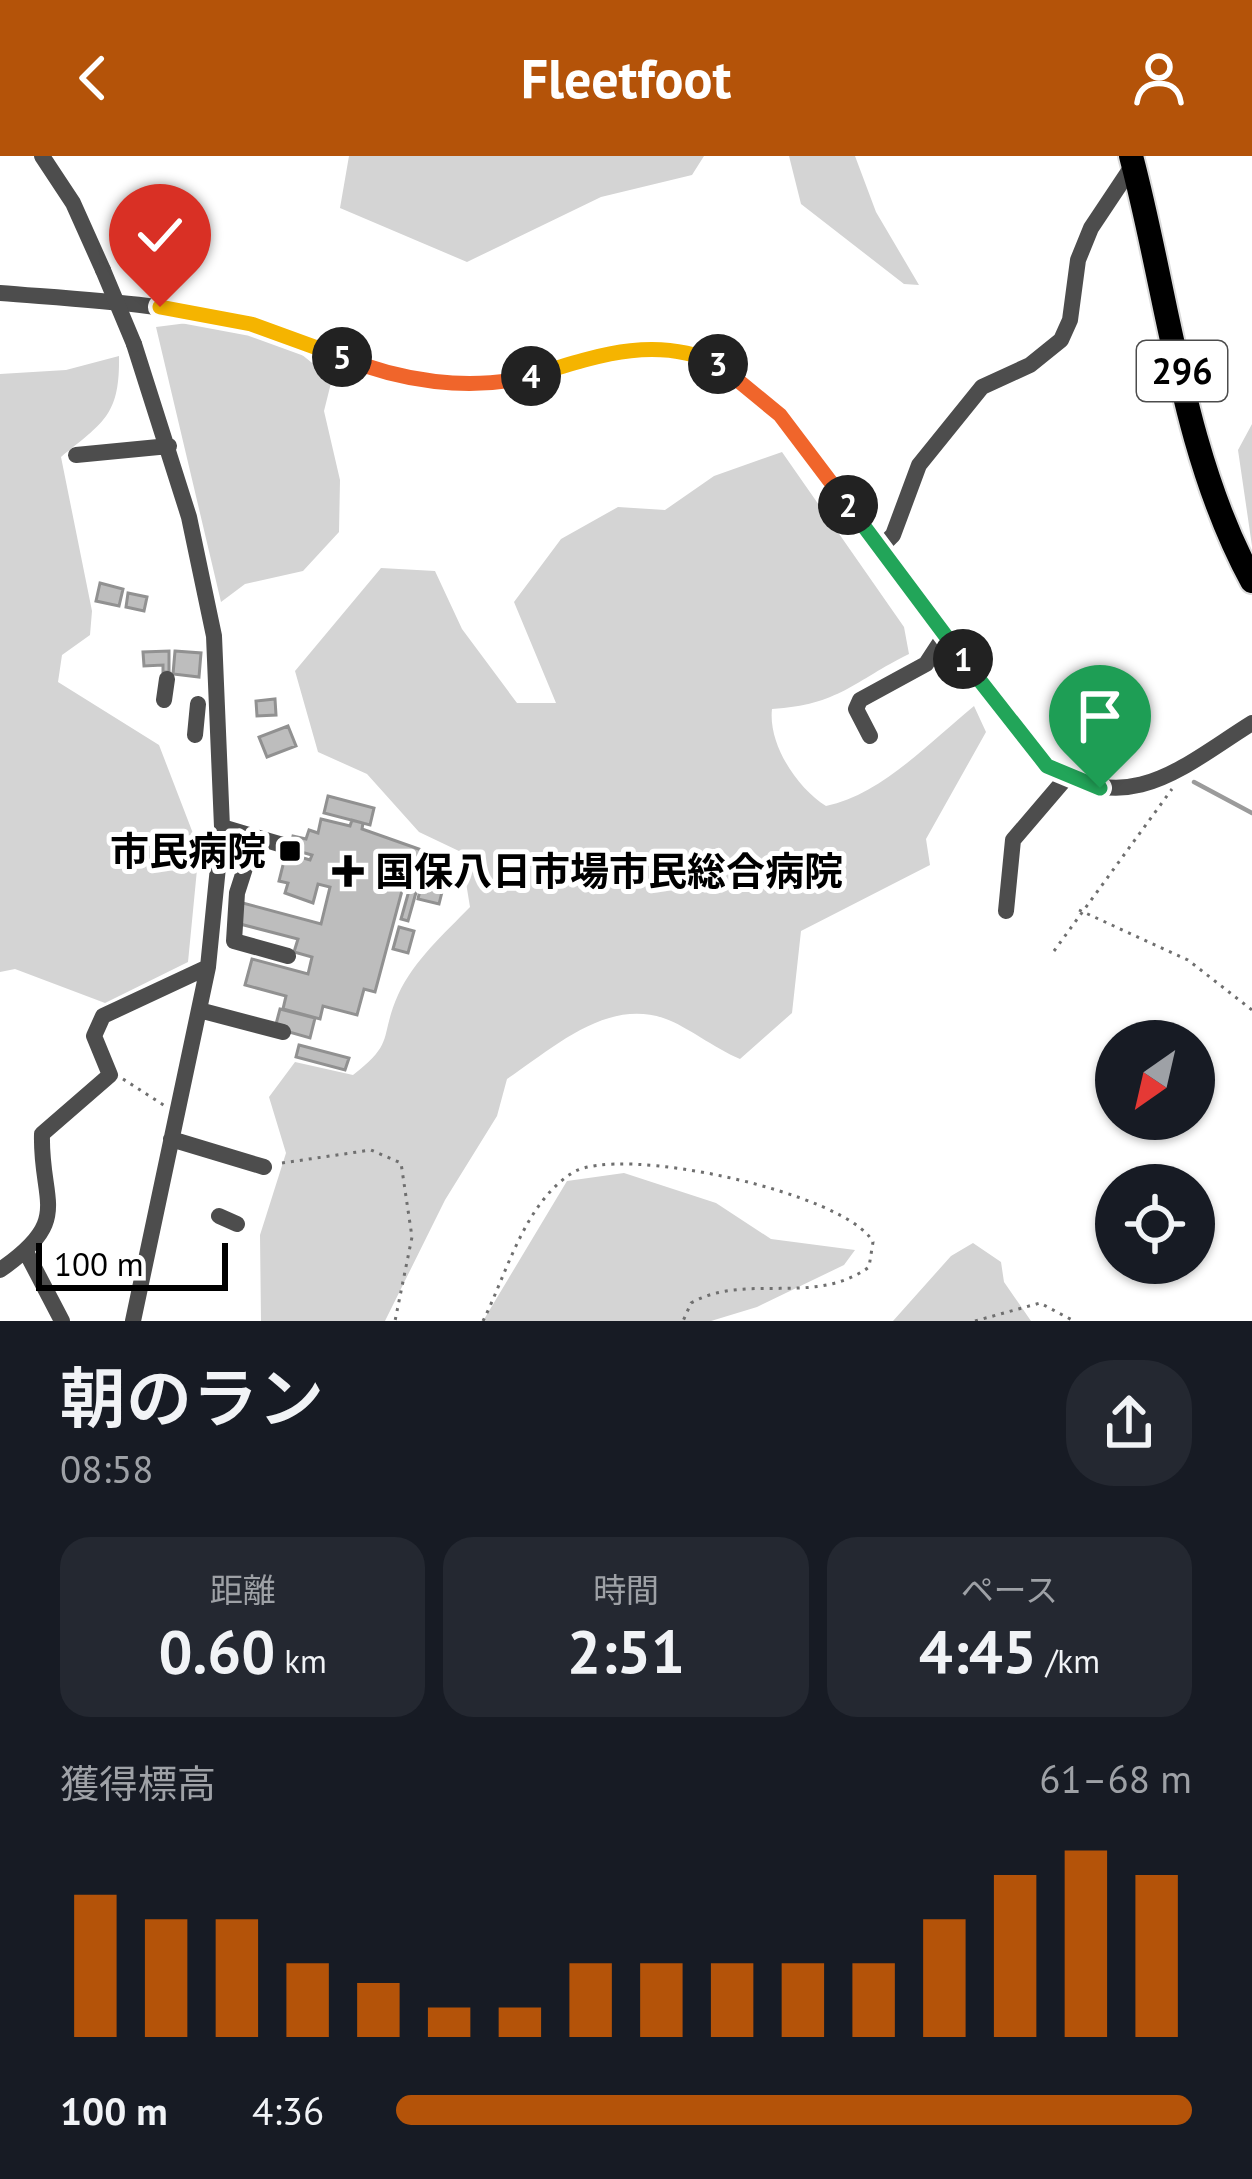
<!DOCTYPE html>
<html lang="ja">
<head>
<meta charset="utf-8">
<style>
  body { margin:0; font-family:"PT Sans","Noto Sans JP",sans-serif; background:#242831; color:#f1f3f6; height:100vh; display:flex; flex-direction:column; font-size:45px; white-space:nowrap }
  * { box-sizing:border-box; margin:0 }
  p { font-size:39px; color:#9ea1a6 }
  .icon { flex:none; width:66px; height:66px; fill:none; stroke:currentColor; stroke-width:2; stroke-linecap:round; stroke-linejoin:round }
  .map { position:relative; height:1165px; overflow:hidden }
  .sheet { display:flex; flex-direction:column; background:#171b24; flex:1 }
  .sheet>* { flex:none }
  .needle { width:78px; rotate:214deg }
  .buttons { position:absolute; left:1095px; top:864px; display:grid; gap:24px }
  .buttons a { display:grid; place-items:center; width:120px; height:120px; border-radius:50%; background:#171b24; box-shadow:0 3px 9px #0004; font-size:60px }
  .scale { position:absolute; left:36px; bottom:30px; width:192px; box-sizing:border-box; padding-left:12px; border:6px solid #000; border-top:0; font-size:33px; line-height:42px; white-space:nowrap; color:#000; -webkit-text-stroke:9px #fff; paint-order:stroke }
  .pin { position:absolute; display:grid; place-items:center; width:102px; height:102px; color:#fff; margin:-123px -51px; border-radius:50% 50% 50% 0; rotate:-45deg; box-shadow:0 0 12px #0007 }
  .pin .icon { rotate:45deg }
  .km { position:absolute; width:60px; height:60px; margin:-30px; border-radius:50%; background:#222; color:#fff; font-size:33px; line-height:60px; text-align:center }
  .round { display:grid; place-items:center; flex:none; width:126px; height:126px; border-radius:48px; background:#242831 }
  .headline { display:flex; align-items:center; justify-content:space-between; height:204px; padding:0 60px }
  h1 { font-size:66px; font-weight:600; line-height:90px }
  .metrics { display:grid; grid-template-columns:repeat(3,1fr); gap:18px; height:204px; padding:12px 60px }
  .metrics div { display:grid; align-content:center; border-radius:30px; background:#242831; text-align:center }
  .metrics b { font-size:60px; font-weight:600 }
  .metrics small { font-size:33px; font-weight:400 }
  .metrics p { font-size:33px }
  .chart { height:336px; padding:24px 60px }
  .chart p { display:flex; justify-content:space-between }
  .chart svg { width:100%; height:216px; margin-top:12px; stroke:#b45309; stroke-width:6 }
  ul { padding:0 60px; list-style:none; font-size:39px }
  li { display:grid; grid-template-columns:192px 144px 1fr; align-items:center; height:90px }
  li i { height:30px; border-radius:15px; background:#b45309 }
  header { display:flex; justify-content:space-between; align-items:center; height:156px; padding:0 60px; background:#b45309; color:#fff; font-size:54px; font-weight:600 }
  .map>svg:first-child { display:block }
  .green { fill:#d4d4d4 }
  .lines { fill:none; stroke-linecap:round; stroke-linejoin:round }
  .stream { stroke:#9b9b9b; stroke-width:4.5 }
  .building { fill:#bdbdbd; stroke:#919191; stroke-width:3 }
  .highway-casing { stroke:#dbdbdb; stroke-width:28 }
  .path { stroke:#6f6f6f; stroke-width:3; stroke-dasharray:3 6; stroke-linecap:butt }
  .minor { stroke:#4d4d4d; stroke-width:16 }
  .highway { stroke:#000; stroke-width:24 }
  .minor-bridge { stroke:#4d4d4d; stroke-width:16 }
  .split-1-casing { stroke:#fff; stroke-width:24 }
  .split-2-casing { stroke:#fff; stroke-width:24 }
  .split-3-casing { stroke:#fff; stroke-width:24 }
  .split-4-casing { stroke:#fff; stroke-width:24 }
  .split-5-casing { stroke:#fff; stroke-width:24 }
  .split-6-casing { stroke:#fff; stroke-width:24 }
  .split-1 { stroke:#22a559; stroke-width:15 }
  .split-2 { stroke:#22a559; stroke-width:15 }
  .split-3 { stroke:#f0652b; stroke-width:15 }
  .split-4 { stroke:#f5b400; stroke-width:15 }
  .split-5 { stroke:#f0652b; stroke-width:15 }
  .split-6 { stroke:#f5b400; stroke-width:15 }
  .poi-dot { fill:#000; stroke:#fff; stroke-width:4.5 }
  .labels { text-anchor:middle; stroke-width:10; stroke-linejoin:round; paint-order:stroke }
  .shield { fill:#fff; stroke:#4c4c4c; stroke-width:3 }
  .shield-label { font-size:36px; font-weight:bold; fill:#000 }
  .poi-label { font-size:39px; font-weight:bold; fill:#000; stroke:#fff; text-anchor:end }
</style>
</head>
<body>
<header><svg class="icon" aria-label="back" viewBox="0 0 24 24"><path d="M15 5l-7 7 7 7"/></svg>Fleetfoot<svg class="icon" aria-label="person" viewBox="0 0 24 24"><circle cx="12" cy="8" r="4"/><path d="M4 21q1-7 8-7t8 7"/></svg></header>
<div class="map">
<svg width="1252" height="1165" viewBox="0 0 1252 1165">
  <rect width="100%" height="100%" fill="#fff"/>
  <!-- green -->
  <path class="green" d="M 349,0 L 704,0 L 692,19 L 601,41 L 467,106 L 340,52 Z
    M 789,0 L 855,0 L 876,56 L 919,129 L 904,128 L 801,48 Z
    M 211,164 L 301,198 L 332,223 L 324,255 L 340,324 L 339,376 L 303,415 L 245,428 L 221,446 L 156,171 Z
    M 119,200 C 120,259 104,266 61,301 L 92,455 L 90,479 L 62,499 L 58,526 L 159,589 L 199,693 L 188,806 L 105,847 L 15,813 L 0,816 L 0,218 L 66,214 Z
    M 1252,268 L 1252,390 L 1238,294 Z
    M 782,296 L 904,471 L 909,498 C 854,525 839,549 772,553 C 768,588 797,632 826,650 C 881,639 931,585 974,550 L 986,576 L 926,683 L 930,709 L 801,775 L 792,857 L 740,903 C 714,892 686,870 666,863 C 607,841 552,893 507,923 L 497,960 L 445,1044 L 385,1165 L 261,1165 L 260,1079 L 286,997 L 269,941 L 295,906 L 353,919 C 396,886 379,882 398,839 C 414,804 444,778 470,751 L 461,696 L 419,676 L 367,618 L 318,596 L 295,515 L 381,412 L 435,415 L 462,473 L 517,547 L 556,547 L 514,446 L 561,383 L 618,351 L 665,354 L 714,320 Z
    M 624,1017 L 716,1047 L 771,1083 L 855,1094 L 844,1109 L 757,1151 L 711,1165 L 483,1165 L 567,1025 Z
    M 973,1087 L 1001,1106 L 1004,1126 L 1031,1165 L 893,1165 L 951,1100 Z"/>
  <g class="lines">
    <!-- stream -->
    <path class="stream" d="M 1194,626 L 1252,657"/>
  </g>
  <!-- building -->
  <path class="building" d="M 100,427 L 123,433 L 119,450 L 96,445 Z
    M 128,437 L 147,441 L 144,455 L 126,451 Z
    M 169,495 L 169,516 L 163,516 L 163,509 L 144,510 L 143,496 Z
    M 175,495 L 201,497 L 199,521 L 173,518 Z
    M 275,543 L 276,559 L 257,560 L 256,545 Z
    M 288,570 L 296,590 L 267,601 L 259,581 Z
    M 328,640 L 374,652 L 370,669 L 324,657 Z
    M 321,663 L 350,670 L 352,664 L 363,667 L 362,673 L 450,704 L 439,748 L 418,743 L 423,721 L 407,716 L 375,836 L 364,833 L 357,859 L 323,850 L 320,863 L 283,853 L 286,840 L 245,829 L 252,803 L 308,818 L 312,801 L 294,796 L 298,783 L 240,768 L 239,746 L 321,768 L 330,731 L 318,728 L 313,747 L 285,737 L 288,727 L 279,725 L 286,697 L 310,704 L 312,699 L 290,693 L 293,680 L 306,683 L 309,674 L 318,677 Z
    M 410,731 L 417,733 L 408,765 L 401,763 Z
    M 399,771 L 414,775 L 408,797 L 393,793 Z
    M 280,853 L 315,862 L 310,882 L 275,872 Z
    M 299,889 L 349,902 L 345,914 L 296,901 Z"/>
  <g class="lines">
    <!-- highway casing -->
    <g class="highway-casing">
      <path id="highway" d="M 1131,0 C 1168,139 1182,297 1252,425"/>
    </g>
    <!-- path -->
    <path class="path" d="M 1079,754 L 1188,804 L 1252,854
      M 1054,795 L 1172,633
      M 123,923 L 165,950
      M 282,1007 L 371,994 L 401,1007 L 412,1081 L 395,1165
      M 483,1165 C 507,1117 524,1048 572,1017 C 619,987 847,1037 873,1086 L 869,1111 C 814,1151 746,1116 691,1147 L 683,1165
      M 975,1165 L 1040,1147 L 1074,1165"/>
    <!-- minor -->
    <path class="minor" d="M 42,0 L 73,47 L 103,114
      M 0,137 C 85,144 172,148 255,169 C 317,185 373,221 438,226 C 578,236 660,129 780,259 L 1047,609 C 1130,663 1183,610 1252,567
      M 76,299 L 169,290
      M 880,392 L 893,379 L 919,309 L 982,231 L 1030,209 L 1061,184 L 1070,164 L 1078,104 L 1091,72 L 1133,9
      M 164,544 L 167,523
      M 195,579 L 198,548
      M 870,580 L 856,553 L 860,544 L 926,508 L 945,479
      M 222,671 L 286,690
      M 255,681 L 237,737 L 234,785 L 288,800
      M 1006,755 L 1013,684 L 1066,622
      M 199,854 L 283,876
      M 171,983 L 264,1011
      M 219,1060 L 237,1068
      M 26,1096 L 62,1165
      M 0,1114 C 74,1063 40,1047 42,978 L 110,919 L 94,880 L 103,860 L 208,811
      M 133,1165 L 208,811 L 222,671 L 214,480 L 189,361 L 134,188"/>
    <!-- highway -->
    <use href="#highway" class="highway"/>
    <!-- minor-bridge -->
    <path class="minor-bridge" d="M 103,114 L 134,188"/>
  </g>
  <g class="lines">
    <!-- split-1 casing -->
    <g class="split-1-casing">
      <path id="split-1" d="M 963,503 L 1047,610 L 1100,632"/>
    </g>
    <!-- split-2 casing -->
    <g class="split-2-casing">
      <path id="split-2" d="M 848,349 L 963,503"/>
    </g>
    <!-- split-3 casing -->
    <g class="split-3-casing">
      <path id="split-3" d="M 718,208 L 780,259 L 848,349"/>
    </g>
    <!-- split-4 casing -->
    <g class="split-4-casing">
      <path id="split-4" d="M 531,220 C 593,201 655,178 718,208"/>
    </g>
    <!-- split-5 casing -->
    <g class="split-5-casing">
      <path id="split-5" d="M 342,201 C 400,225 469,236 531,220"/>
    </g>
    <!-- split-6 casing -->
    <g class="split-6-casing">
      <path id="split-6" d="M 160,151 L 251,168 L 342,201"/>
    </g>
    <!-- split-1 -->
    <use href="#split-1" class="split-1"/>
    <!-- split-2 -->
    <use href="#split-2" class="split-2"/>
    <!-- split-3 -->
    <use href="#split-3" class="split-3"/>
    <!-- split-4 -->
    <use href="#split-4" class="split-4"/>
    <!-- split-5 -->
    <use href="#split-5" class="split-5"/>
    <!-- split-6 -->
    <use href="#split-6" class="split-6"/>
  </g>
  <!-- markers -->
  <g class="poi-dot">
    <rect x="278" y="683" width="24" height="24" rx="6"/>
    <path d="M342 697h12v12h12v12h-12v12h-12v-12h-12v-12h12z"/>
  </g>
  <g class="labels">
    <!-- shield labels -->
    <rect class="shield" x="1137" y="185" width="90" height="60" rx="9"/>
    <g class="shield-label">
      <text x="1182" y="228">296</text>
    </g>
    <!-- poi labels -->
    <g class="poi-label">
      <text x="266" y="709">市民病院</text>
      <text x="375" y="729" text-anchor="start">国保八日市場市民総合病院</text>
    </g>
  </g>
</svg>
<div class="buttons">
<a><svg class="needle" viewBox="-14 -14 28 28"><path d="M0-13l5 13h-10z" fill="#e53935"/><path d="M0 13l5-13h-10z" fill="#9ea1a6"/></svg></a>
<a><svg class="icon" aria-label="locate" viewBox="0 0 24 24"><circle cx="12" cy="12" r="6"/><path d="M12 2v4M12 18v4M2 12h4M18 12h4"/></svg></a>
</div>
<div class="scale">100 m</div>
<div class="pin" style="left:1100px;top:632px;background:#1e9e55"><svg class="icon" aria-label="arrive" viewBox="0 0 24 24"><path d="M6 21V4h12l-3 4 3 4H6"/></svg></div>
<div class="pin" style="left:160px;top:151px;background:#d93025"><svg class="icon" aria-label="check" viewBox="0 0 24 24"><path d="M5 12l5 5 9-10"/></svg></div>
<b class="km" style="left:963px;top:503px">1</b>
<b class="km" style="left:848px;top:349px">2</b>
<b class="km" style="left:718px;top:208px">3</b>
<b class="km" style="left:531px;top:220px">4</b>
<b class="km" style="left:342px;top:201px">5</b>
</div>
<section class="sheet">
<div class="headline"><div><h1>朝のラン</h1><p>08:58</p></div><a class="round"><svg class="icon" aria-label="share" viewBox="0 0 24 24"><path d="M12 15V3M7 8l5-5 5 5M5 13v7h14v-7"/></svg></a></div>
<div class="metrics">
<div><p>距離</p><b>0.60<small> km</small></b></div>
<div><p>時間</p><b>2:51</b></div>
<div><p>ペース</p><b>4:45<small> /km</small></b></div>
</div>
<div class="chart"><p><span>獲得標高</span>61–68 m</p>
<svg viewBox="0 0 160 44" preserveAspectRatio="none"><path d="M5 44V15M15 44V20M25 44V20M35 44V29M45 44V33M55 44V38M65 44V38M75 44V29M85 44V29M95 44V29M105 44V29M115 44V29M125 44V20M135 44V11M145 44V6M155 44V11"/></svg>
</div>
<ul>
<li><b>100 m</b>4:36<i style="width:100%"></i></li>
</ul>
</section>
</body>
</html>
